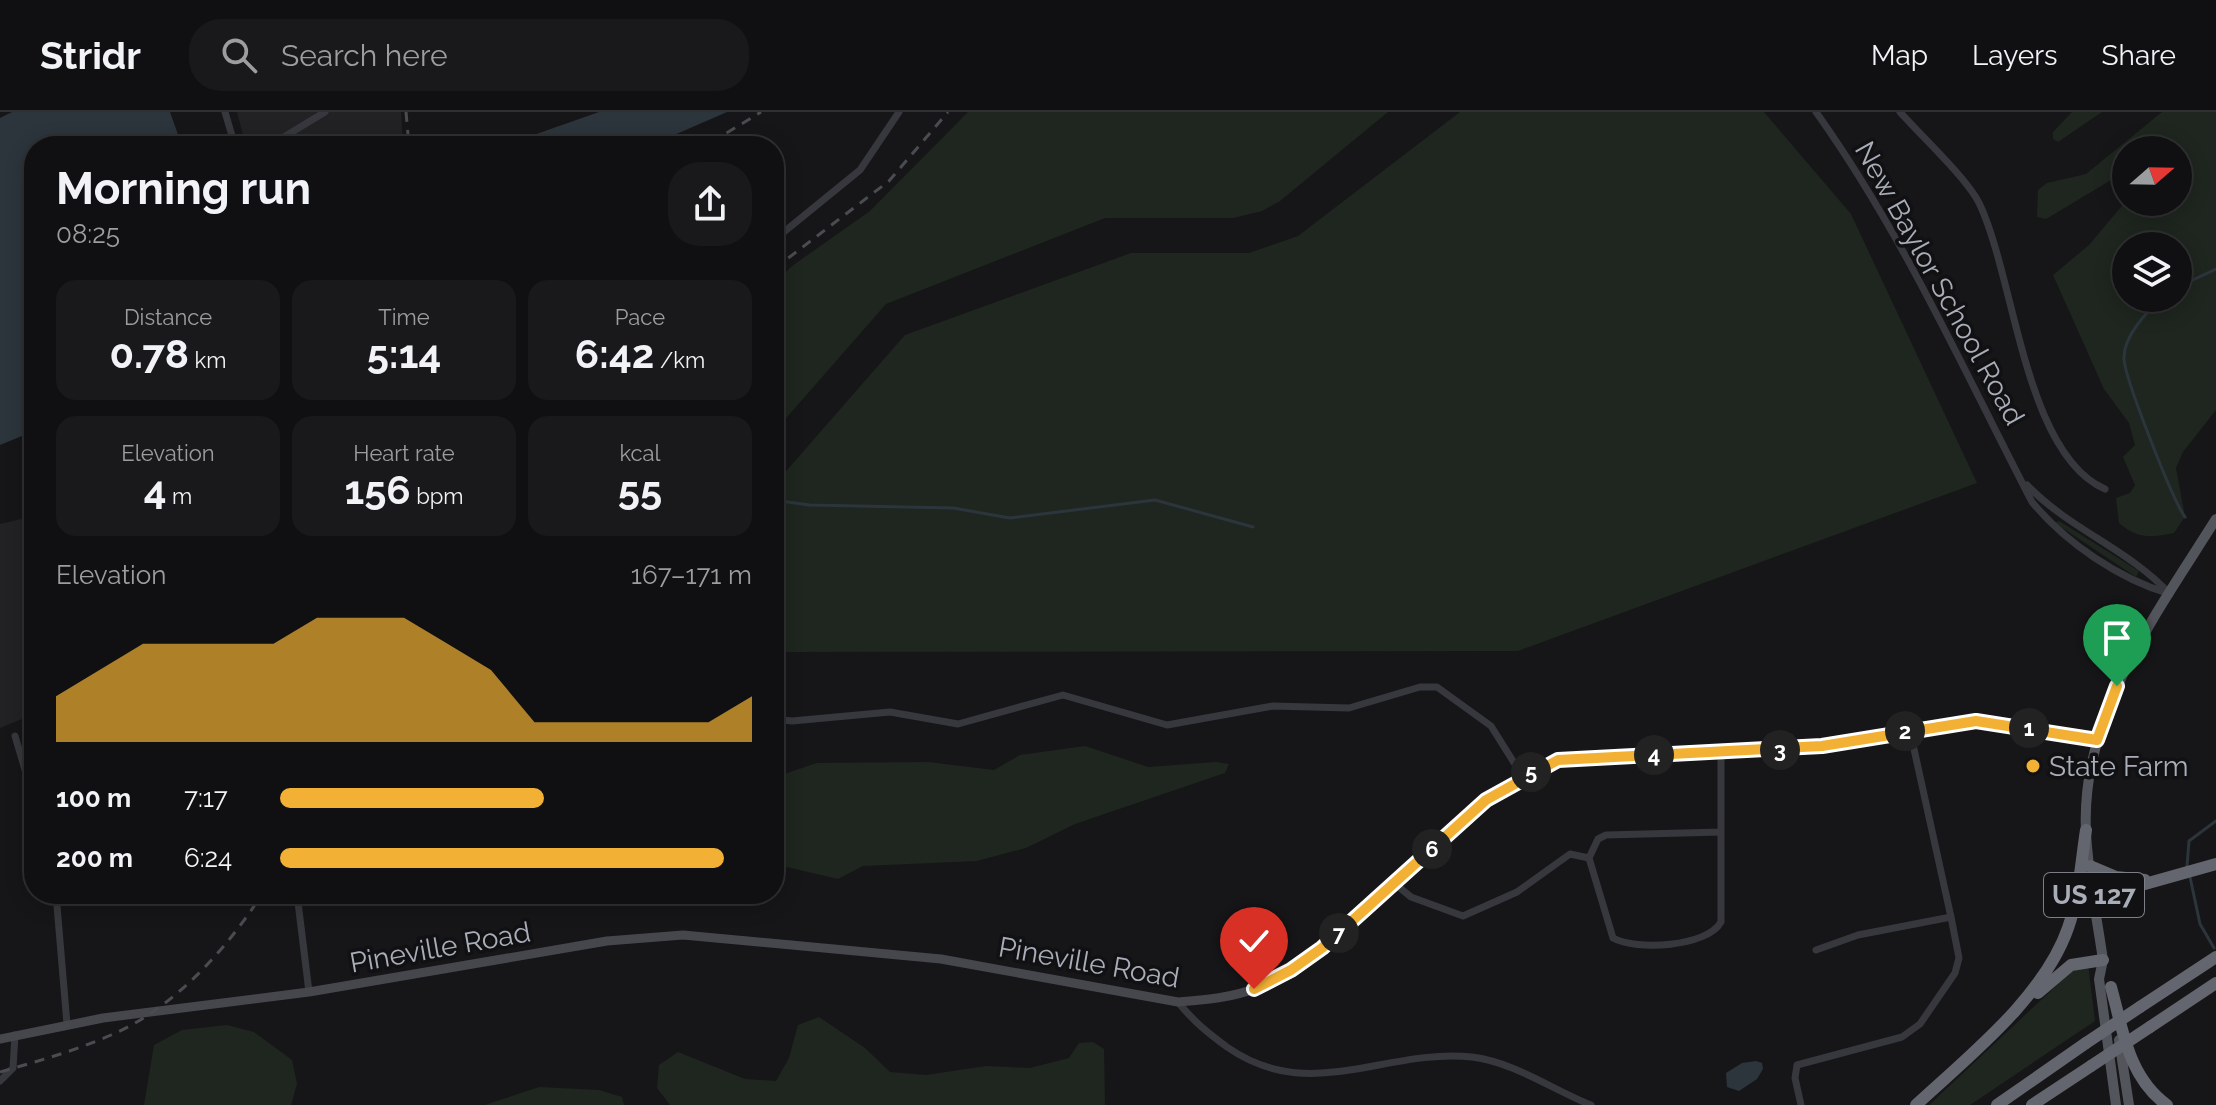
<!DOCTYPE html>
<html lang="en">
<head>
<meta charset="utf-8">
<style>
  body { margin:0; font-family:Raleway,sans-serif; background:#19191b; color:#f1f3f6; height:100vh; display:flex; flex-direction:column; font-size:30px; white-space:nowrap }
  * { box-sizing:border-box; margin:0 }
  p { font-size:26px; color:#9c9d9f }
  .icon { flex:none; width:44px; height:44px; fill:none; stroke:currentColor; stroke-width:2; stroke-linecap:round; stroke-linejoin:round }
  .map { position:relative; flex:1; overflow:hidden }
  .side { position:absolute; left:24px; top:24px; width:760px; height:768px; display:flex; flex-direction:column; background:#101012; border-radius:32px; box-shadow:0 4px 20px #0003,0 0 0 2px #303032 }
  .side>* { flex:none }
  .needle { width:52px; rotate:70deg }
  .fabs { position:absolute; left:2112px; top:24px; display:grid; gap:16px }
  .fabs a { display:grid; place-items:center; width:80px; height:80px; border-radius:50%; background:#101012; box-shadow:0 4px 20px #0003,0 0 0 2px #303032; font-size:40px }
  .pin { position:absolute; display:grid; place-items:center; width:68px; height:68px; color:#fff; margin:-82px -34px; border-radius:50% 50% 50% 0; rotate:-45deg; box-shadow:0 0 8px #0007 }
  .pin .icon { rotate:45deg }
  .km { position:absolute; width:40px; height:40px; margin:-20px; border-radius:50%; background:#222; color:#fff; font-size:22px; line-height:40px; text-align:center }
  .round { display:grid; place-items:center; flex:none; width:84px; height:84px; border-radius:32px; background:#19191b }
  .head { display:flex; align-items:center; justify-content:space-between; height:136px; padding:0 32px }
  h1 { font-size:44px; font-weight:700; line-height:60px }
  .metrics { display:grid; grid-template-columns:repeat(3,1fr); gap:12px; height:136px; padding:8px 32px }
  .metrics div { display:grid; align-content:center; border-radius:20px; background:#19191b; text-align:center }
  .metrics b { font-size:40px; font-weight:700 }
  .metrics small { font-size:22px; font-weight:400 }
  .metrics p { font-size:22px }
  .chart { height:224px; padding:16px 32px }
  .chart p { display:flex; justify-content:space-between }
  .chart svg { width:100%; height:144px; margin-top:8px; fill:#f2b134; opacity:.7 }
  ul { padding:0 32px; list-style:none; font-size:26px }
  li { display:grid; grid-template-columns:128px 96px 1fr; align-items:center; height:60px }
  li i { height:20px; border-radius:10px; background:#f2b134 }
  header { display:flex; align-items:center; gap:48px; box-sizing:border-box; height:112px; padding:0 40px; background:#101012; border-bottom:2px solid #303032 }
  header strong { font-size:38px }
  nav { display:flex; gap:44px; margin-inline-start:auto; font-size:28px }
  .search { width:560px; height:72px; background:#19191b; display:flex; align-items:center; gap:20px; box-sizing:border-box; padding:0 28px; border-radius:32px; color:#9c9d9f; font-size:30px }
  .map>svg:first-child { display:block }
  .built { fill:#222225 }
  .green { fill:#1e261f; fill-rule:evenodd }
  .water { fill:#2c353c }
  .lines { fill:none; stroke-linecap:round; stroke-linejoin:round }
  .stream { stroke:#2c353c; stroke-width:3 }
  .minor { stroke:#37383d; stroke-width:7 }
  .secondary { stroke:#45474d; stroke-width:9 }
  .primary { stroke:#53555c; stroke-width:10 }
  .motorway { stroke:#63666e; stroke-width:12 }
  .rail { stroke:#4a4c52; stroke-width:3; stroke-dasharray:10 8; stroke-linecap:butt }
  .motorway-bridge { stroke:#63666e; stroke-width:12 }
  .route-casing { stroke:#fff; stroke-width:16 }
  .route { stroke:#f2b134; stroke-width:10 }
  .poi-dot { fill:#f2b134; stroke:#111113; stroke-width:3 }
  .labels { text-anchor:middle; stroke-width:7; stroke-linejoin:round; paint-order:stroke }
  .shield { fill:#111113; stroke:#7b7e86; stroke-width:2 }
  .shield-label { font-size:26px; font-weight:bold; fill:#a8adb8 }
  .street-label { font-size:28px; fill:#a8adb8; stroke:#111113 }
  .poi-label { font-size:28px; fill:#a8adb8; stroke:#111113; text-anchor:start }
</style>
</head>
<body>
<header>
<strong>Stridr</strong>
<div class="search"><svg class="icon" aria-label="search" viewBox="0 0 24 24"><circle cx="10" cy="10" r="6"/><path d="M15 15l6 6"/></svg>Search here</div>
<nav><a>Map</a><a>Layers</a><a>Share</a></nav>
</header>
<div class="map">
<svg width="2216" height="993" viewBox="0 0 2216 993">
  <rect width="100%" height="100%" fill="#161618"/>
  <!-- built -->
  <path class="built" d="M 237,0 L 401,0 L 403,34 L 246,34 Z
    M 34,404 L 34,602 L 0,616 L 0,412 Z"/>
  <!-- green -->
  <path class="green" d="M 968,0 L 1388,0 L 1280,89 L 1262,99 L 1233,106 L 1105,106 L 886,192 L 774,320 L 774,172 L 792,154 L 870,99 Z
    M 1460,0 L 1764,0 L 1851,102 L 1977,371 L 1518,539 L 774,540 L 774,373 L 905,223 L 1131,141 L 1249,141 L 1298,124 Z
    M 2072,0 L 2102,0 L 2058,30 L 2053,27 L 2053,20 Z
    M 2162,0 L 2216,0 L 2216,298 L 2183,340 L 2176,356 L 2185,405 L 2174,421 C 2150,426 2138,427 2119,411 L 2116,386 L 2130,381 L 2135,373 L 2123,345 L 2135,333 L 2129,311 L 2104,277 L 2053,163 L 2089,133 L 2126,89 L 2178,90 L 2178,38 L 2126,38 L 2126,59 L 2046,107 L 2037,105 L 2038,78 L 2047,71 L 2086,62 ZM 2126,134 L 2178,134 L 2178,186 L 2126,186 Z
    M 2059,409 L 2139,459 L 2136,465 L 2055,411 Z
    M 1085,634 L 1148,655 L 1216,650 L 1229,652 L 1225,661 L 1075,712 L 1026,736 L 977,749 L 863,754 L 838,767 L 774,752 L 774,673 L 787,661 L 817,651 L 928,650 L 994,658 L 1020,643 Z
    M 554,782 L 627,782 L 607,794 L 581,792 Z
    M 2088,852 L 2095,909 L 1970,993 L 1929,993 L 2072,859 Z
    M 819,905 L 865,936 L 890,960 L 926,963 L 986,954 L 1030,956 L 1069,946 L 1079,931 L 1093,930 L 1104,937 L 1105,993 L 670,993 L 657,976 L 659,953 L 678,940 L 745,967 L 776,969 L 789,946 L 798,913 Z
    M 227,913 L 254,920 L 292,948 L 297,972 L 291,993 L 144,993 L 154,933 L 182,918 Z
    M 539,975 L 599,978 L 622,985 L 624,993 L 485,993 Z"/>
  <!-- water -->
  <path class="water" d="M 12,0 L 170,0 L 182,34 L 34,34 L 34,319 L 0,333 L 0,6 Z
    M 599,0 L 727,0 L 649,34 L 502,34 Z
    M 1756,949 L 1762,951 L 1763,957 L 1757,967 L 1739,979 L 1727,975 L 1726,961 L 1742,951 Z"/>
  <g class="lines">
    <!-- stream -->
    <path class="stream" d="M 2178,175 L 2216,157
      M 2164,186 C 2147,198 2123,225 2124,247 C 2125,267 2173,389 2185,405
      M 774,388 L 809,393 L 953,396 L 1010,406 L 1155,388 L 1253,415
      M 2187,754 L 2189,729 L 2216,709
      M 2190,765 L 2200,812 L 2214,836"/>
    <!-- minor -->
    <path class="minor" d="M 225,0 L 235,34
      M 1816,0 C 1903,122 1963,257 2032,390 C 2066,431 2119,467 2170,482
      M 1900,0 C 1921,24 1968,67 1980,93 C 2015,168 2025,342 2105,377
      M 269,34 L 325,0
      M 774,128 L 860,58 L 899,0
      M 2027,373 C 2069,417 2128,437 2169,481
      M 774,607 L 792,609 L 890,600 L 958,612 L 1063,583 L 1167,613 L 1273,594 L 1349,596 L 1420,575 L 1437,575 L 1491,614 L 1523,665
      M 15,624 L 34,688
      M 1721,642 L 1721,810 C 1707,835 1636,839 1613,826 L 1589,746 L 1598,727 L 1606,723 L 1721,720
      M 1394,771 L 1411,785 L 1463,804 L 1517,780 L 1570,742 L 1589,746
      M 56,782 L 67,912
      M 297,782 L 309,880
      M 1816,838 L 1858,823 L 1951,805
      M 1178,890 C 1193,909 1208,921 1227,935 C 1310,993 1384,936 1472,945 C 1514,950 1553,978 1591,993
      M 0,969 L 13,956 L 15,923
      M 1801,993 L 1795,966 L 1797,953 L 1902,925 L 1920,912 L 1955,861 L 1959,846 L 1951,805 L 1910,619"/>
    <!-- secondary -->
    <path class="secondary" d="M 0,927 L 103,906 L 309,880 L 607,829 L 683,823 L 941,847 L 1178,890 C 1203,888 1232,886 1256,876 C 1327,848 1392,773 1449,721 C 1487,687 1526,655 1577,644 L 1721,642 L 1822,634 L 1976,609 L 2097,628"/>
    <!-- primary -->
    <path class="primary" d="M 2119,928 L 2129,993
      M 2116,993 L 2099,867 L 2103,848 C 2097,806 2088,763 2086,720 C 2080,603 2157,501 2216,407"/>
    <!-- motorway -->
    <path class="motorway" d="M 2090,754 L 2116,765 L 2145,768
      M 2096,794 L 2120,779 L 2216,752
      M 2111,875 C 2123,918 2128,965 2167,993
      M 2038,881 L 2071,853 L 2103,848
      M 2140,895 L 2216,845
      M 2150,915 L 2216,871
      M 1916,993 C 1969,944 2044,885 2068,816 C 2079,785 2081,750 2086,718
      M 1997,993 L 2086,931
      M 2032,993 L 2091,954"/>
    <!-- rail -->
    <path class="rail" d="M 406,0 L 409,34
      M 693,34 L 725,22 L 761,0
      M 774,157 L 889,69 L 948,0
      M 0,960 C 38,949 75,939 111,923 C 173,897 227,837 262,782"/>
    <!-- motorway-bridge -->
    <path class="motorway-bridge" d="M 2086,931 L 2140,895
      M 2091,954 L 2150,915"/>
  </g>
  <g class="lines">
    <!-- route casing -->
    <g class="route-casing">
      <path id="route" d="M 1254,877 L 1291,858 L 1322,836 L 1486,688 L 1558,648 L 1822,634 L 1976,609 L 2097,628 L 2117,574"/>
    </g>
    <!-- route -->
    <use href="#route" class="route"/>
  </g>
  <!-- markers -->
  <circle class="poi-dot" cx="2033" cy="654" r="8"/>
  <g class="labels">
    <!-- shield labels -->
    <rect class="shield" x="2044" y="761" width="100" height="44" rx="6"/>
    <g class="shield-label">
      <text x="2094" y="792">US 127</text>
    </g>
    <!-- street labels -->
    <g class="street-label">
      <text transform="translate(1940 171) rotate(61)" y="10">New Baylor School Road</text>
      <text transform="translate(440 835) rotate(-10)" y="10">Pineville Road</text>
      <text transform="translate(1089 850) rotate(10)" y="10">Pineville Road</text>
    </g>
    <!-- poi labels -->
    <g class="poi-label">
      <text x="2049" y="664">State Farm</text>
    </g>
  </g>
</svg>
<div class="fabs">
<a><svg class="needle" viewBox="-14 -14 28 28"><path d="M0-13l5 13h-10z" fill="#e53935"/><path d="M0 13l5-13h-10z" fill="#9c9d9f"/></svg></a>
<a><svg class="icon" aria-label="layers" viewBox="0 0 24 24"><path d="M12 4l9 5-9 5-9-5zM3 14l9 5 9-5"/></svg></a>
</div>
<div class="pin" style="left:2117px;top:574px;background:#1e9e55"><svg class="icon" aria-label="arrive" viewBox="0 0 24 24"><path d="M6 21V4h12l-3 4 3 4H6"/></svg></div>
<div class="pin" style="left:1254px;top:877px;background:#d93025"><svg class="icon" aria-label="check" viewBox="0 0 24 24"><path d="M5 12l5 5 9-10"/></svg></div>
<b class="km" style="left:2029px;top:616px">1</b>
<b class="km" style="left:1905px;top:619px">2</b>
<b class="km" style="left:1780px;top:638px">3</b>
<b class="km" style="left:1654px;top:643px">4</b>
<b class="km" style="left:1531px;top:660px">5</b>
<b class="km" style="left:1432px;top:737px">6</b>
<b class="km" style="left:1339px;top:821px">7</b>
<section class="side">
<div class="head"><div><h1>Morning run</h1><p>08:25</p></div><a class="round"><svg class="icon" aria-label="share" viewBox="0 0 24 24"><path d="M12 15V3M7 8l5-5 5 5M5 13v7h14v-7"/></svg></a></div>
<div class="metrics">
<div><p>Distance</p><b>0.78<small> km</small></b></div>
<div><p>Time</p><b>5:14</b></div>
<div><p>Pace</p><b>6:42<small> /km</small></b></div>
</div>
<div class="metrics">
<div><p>Elevation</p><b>4<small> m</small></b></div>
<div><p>Heart rate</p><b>156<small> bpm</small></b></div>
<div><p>kcal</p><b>55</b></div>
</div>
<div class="chart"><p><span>Elevation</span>167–171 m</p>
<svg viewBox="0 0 160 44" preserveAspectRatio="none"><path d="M0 44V30L10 22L20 14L30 14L40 14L50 14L60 6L70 6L80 6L90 14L100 22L110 38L120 38L130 38L140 38L150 38L160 30V44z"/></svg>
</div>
<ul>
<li><b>100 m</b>7:17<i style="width:56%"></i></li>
<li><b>200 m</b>6:24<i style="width:94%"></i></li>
</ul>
</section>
</div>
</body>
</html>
